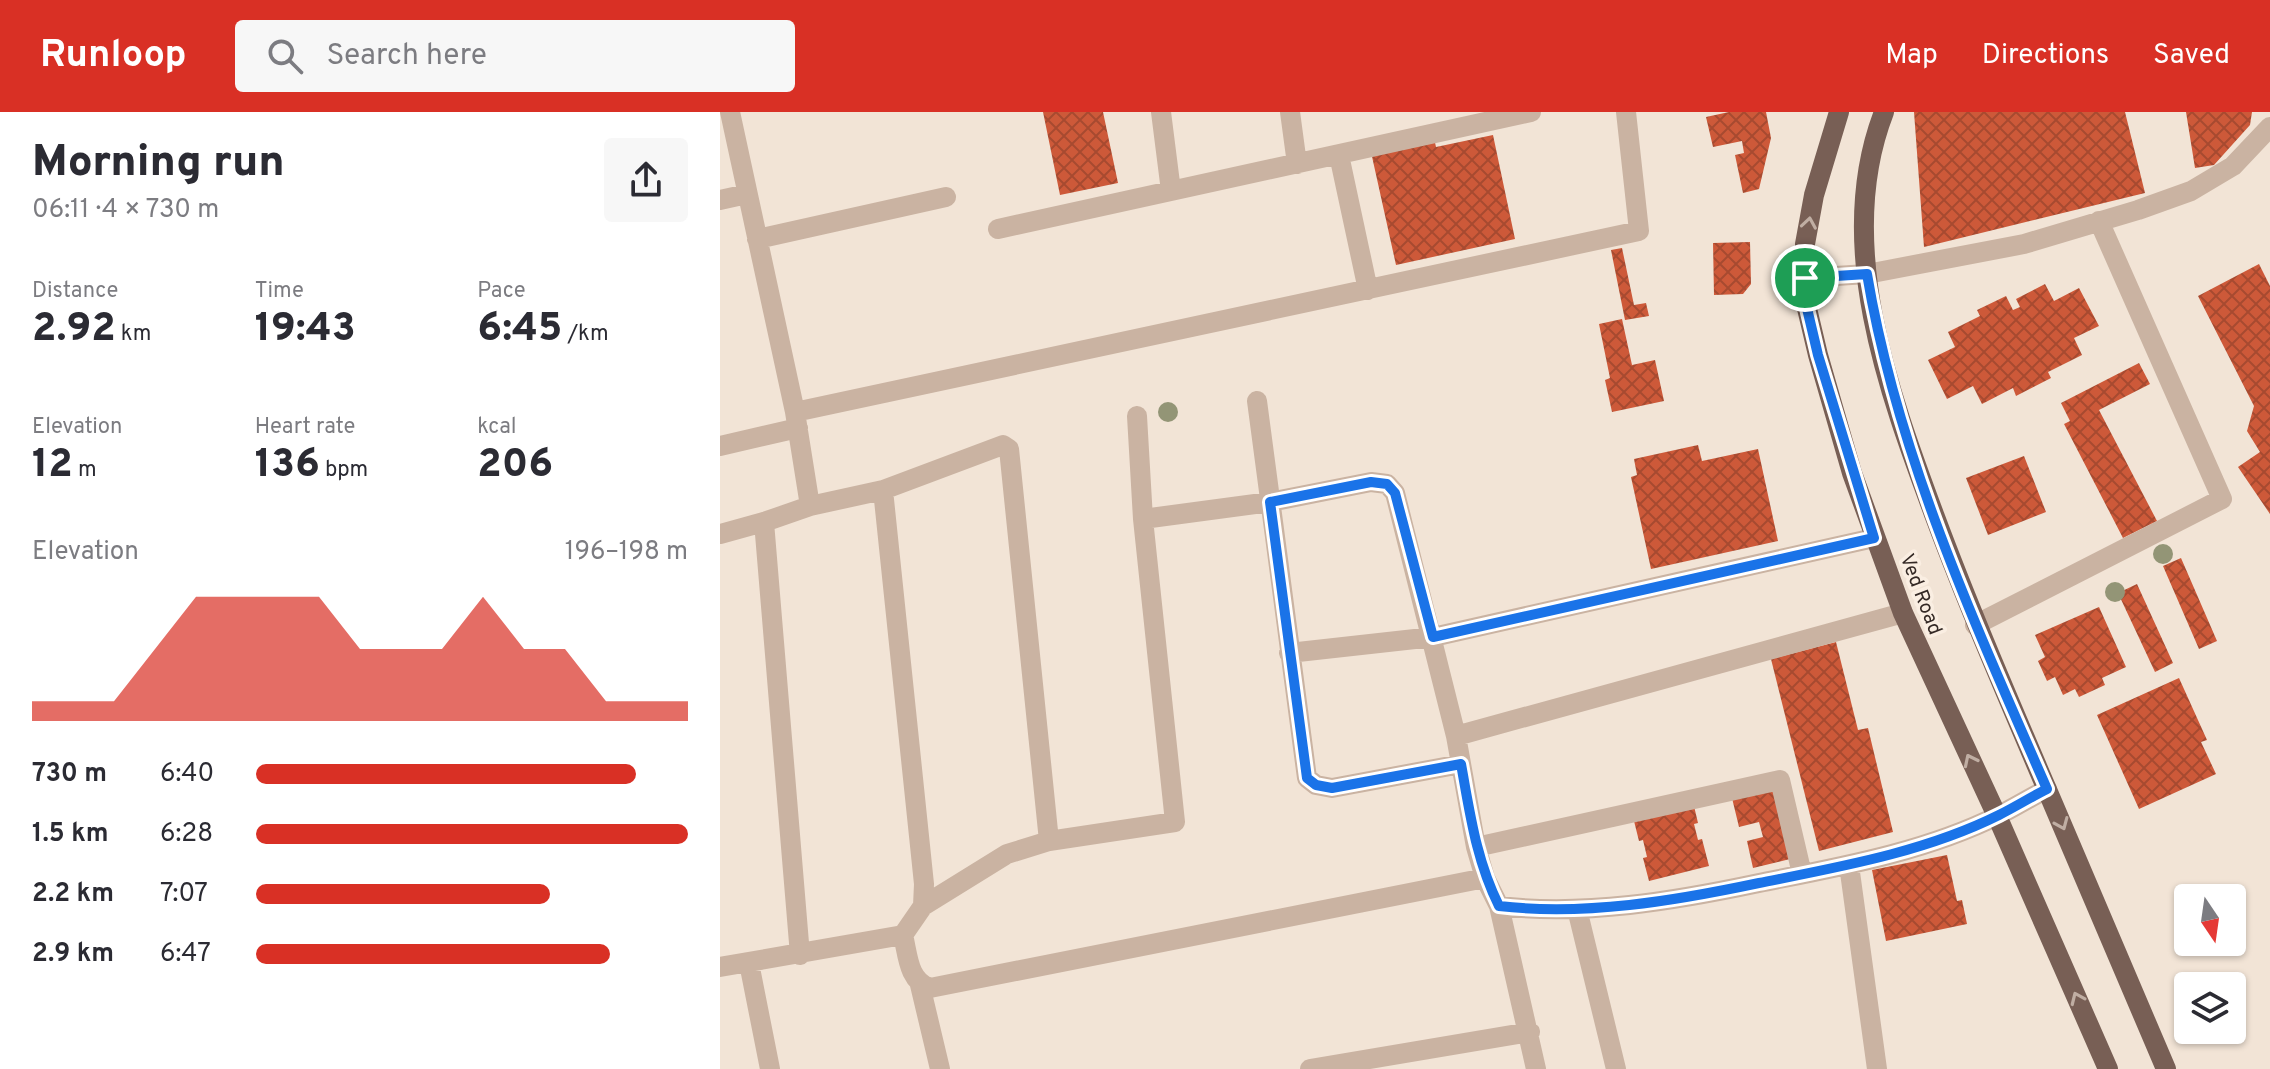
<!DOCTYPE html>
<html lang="en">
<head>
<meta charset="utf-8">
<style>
  body { margin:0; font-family:Overpass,sans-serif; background:#f7f7f7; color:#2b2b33; height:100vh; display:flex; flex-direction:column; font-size:30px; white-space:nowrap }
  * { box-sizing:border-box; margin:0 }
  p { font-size:26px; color:#7c7c81 }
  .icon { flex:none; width:44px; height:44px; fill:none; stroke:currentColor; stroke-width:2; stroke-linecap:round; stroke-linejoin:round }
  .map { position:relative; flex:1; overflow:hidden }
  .panel { display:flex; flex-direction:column; background:#fff; width:720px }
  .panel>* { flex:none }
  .needle { width:52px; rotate:167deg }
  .controls { position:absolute; left:1454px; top:772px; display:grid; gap:16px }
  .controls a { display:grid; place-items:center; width:72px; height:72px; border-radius:8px; background:#fff; box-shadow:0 2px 6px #0004; font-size:40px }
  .pin { position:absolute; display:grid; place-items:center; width:68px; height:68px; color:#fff; margin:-34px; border:4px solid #fff; border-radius:50%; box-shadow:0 2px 8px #0007 }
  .round { display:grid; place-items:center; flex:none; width:84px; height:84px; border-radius:8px; background:#f7f7f7 }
  .head { display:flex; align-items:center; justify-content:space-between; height:136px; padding:0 32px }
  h1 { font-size:44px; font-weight:800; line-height:60px }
  .stats { display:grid; grid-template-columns:repeat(3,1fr); gap:12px; height:136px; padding:8px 32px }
  .stats div { display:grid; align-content:center }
  .stats b { font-size:40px; font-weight:800 }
  .stats small { font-size:22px; font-weight:400 }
  .stats p { font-size:22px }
  .chart { height:224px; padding:16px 32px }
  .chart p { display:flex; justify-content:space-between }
  .chart svg { width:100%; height:144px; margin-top:8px; fill:#d93025; opacity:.7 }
  ul { padding:0 32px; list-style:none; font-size:26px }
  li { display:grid; grid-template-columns:128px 96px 1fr; align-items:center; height:60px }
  li i { height:20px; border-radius:10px; background:#d93025 }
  header { display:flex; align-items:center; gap:48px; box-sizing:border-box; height:112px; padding:0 40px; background:#d93025; color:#fff }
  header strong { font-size:38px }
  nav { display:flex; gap:44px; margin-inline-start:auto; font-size:28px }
  .search { width:560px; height:72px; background:#f7f7f7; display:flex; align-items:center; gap:20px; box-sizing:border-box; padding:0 28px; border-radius:8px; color:#7c7c81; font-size:30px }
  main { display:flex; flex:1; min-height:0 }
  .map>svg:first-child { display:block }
  .building { fill:url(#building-cross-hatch) }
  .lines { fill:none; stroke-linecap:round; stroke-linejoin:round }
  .minor { stroke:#cab3a2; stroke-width:20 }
  .major { stroke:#785f55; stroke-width:20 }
  .tree { fill:#939576 }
  .oneway { stroke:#c0aea3 }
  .route-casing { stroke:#fff; stroke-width:16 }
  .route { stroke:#1a73e8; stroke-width:10 }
  .labels { text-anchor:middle; stroke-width:7; stroke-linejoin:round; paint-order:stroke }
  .street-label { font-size:20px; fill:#342925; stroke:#faeee2 }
</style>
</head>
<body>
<header>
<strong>Runloop</strong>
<div class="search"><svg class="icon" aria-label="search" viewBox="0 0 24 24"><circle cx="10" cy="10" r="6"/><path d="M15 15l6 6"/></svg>Search here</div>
<nav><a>Map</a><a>Directions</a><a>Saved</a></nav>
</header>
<main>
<section class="panel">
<div class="head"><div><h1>Morning run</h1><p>06:11 · 4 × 730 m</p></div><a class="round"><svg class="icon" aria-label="share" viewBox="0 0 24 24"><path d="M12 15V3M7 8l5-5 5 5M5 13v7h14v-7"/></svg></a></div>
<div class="stats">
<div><p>Distance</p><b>2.92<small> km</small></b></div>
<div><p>Time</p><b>19:43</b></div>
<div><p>Pace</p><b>6:45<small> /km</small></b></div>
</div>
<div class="stats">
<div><p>Elevation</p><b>12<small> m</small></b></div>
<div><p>Heart rate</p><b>136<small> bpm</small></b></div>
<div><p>kcal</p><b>206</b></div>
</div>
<div class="chart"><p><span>Elevation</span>196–198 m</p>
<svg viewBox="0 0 160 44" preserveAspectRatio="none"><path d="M0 44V38L10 38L20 38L30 22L40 6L50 6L60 6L70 6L80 22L90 22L100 22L110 6L120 22L130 22L140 38L150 38L160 38V44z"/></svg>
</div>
<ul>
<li><b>730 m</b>6:40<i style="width:88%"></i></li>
<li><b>1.5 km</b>6:28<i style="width:100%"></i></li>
<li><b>2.2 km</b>7:07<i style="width:68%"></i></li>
<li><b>2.9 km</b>6:47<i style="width:82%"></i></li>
</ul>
</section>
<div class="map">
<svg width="1550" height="957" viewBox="0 0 1550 957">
  <defs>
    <pattern id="building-cross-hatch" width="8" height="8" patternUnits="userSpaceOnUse" patternTransform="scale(2)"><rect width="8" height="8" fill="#cd5939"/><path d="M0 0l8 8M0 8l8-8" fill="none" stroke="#a74a30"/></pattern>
  </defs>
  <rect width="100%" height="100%" fill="#f2e4d6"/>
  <!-- building -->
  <path class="building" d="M 323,0 L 383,0 L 398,71 L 340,83 Z
    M 1009,0 L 1046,0 L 1051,26 L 1039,77 L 1023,81 L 1015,43 L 1024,41 L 1022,29 L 993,35 L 986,5 Z
    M 1194,0 L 1405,0 L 1425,81 L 1204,135 Z
    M 1466,0 L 1532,0 L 1530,13 L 1494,53 L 1475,56 Z
    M 773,23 L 795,127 L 676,153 L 651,40 L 714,26 L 716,35 Z
    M 1030,130 L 1031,172 L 1023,182 L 994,183 L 993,131 Z
    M 902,136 L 914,193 L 926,191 L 929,204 L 905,208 L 891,138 Z
    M 1539,152 L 1550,174 L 1550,402 L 1518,355 L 1540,340 L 1527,319 L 1534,294 L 1478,184 Z
    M 1325,172 L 1334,189 L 1359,176 L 1379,214 L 1354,226 L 1362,243 L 1328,260 L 1331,266 L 1296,284 L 1293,276 L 1262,292 L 1253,274 L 1227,287 L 1208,248 L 1235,235 L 1228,220 L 1260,204 L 1257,198 L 1286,184 L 1293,198 L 1300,195 L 1296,187 Z
    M 902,207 L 912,253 L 935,248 L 944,289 L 892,300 L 885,268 L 890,266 L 879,212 Z
    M 1419,251 L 1430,272 L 1379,298 L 1437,409 L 1403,426 L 1344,312 L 1350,309 L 1341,291 Z
    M 978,333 L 982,349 L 1038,337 L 1058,429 L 931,457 L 911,365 L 917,363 L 914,347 Z
    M 1304,344 L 1326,400 L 1268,423 L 1246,366 Z
    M 1461,446 L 1497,529 L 1479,537 L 1443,454 Z
    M 1417,472 L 1453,551 L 1435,560 L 1398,481 Z
    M 1379,495 L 1406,555 L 1382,566 L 1385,573 L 1359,585 L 1355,577 L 1343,583 L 1335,565 L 1327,569 L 1318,549 L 1325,545 L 1315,523 Z
    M 1116,530 L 1138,618 L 1148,616 L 1173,720 L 1099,739 L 1051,547 Z
    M 1459,566 L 1487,628 L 1481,630 L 1496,662 L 1419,697 L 1377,603 Z
    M 1055,674 L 1074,746 L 1033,756 L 1027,729 L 1043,725 L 1039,710 L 1019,715 L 1012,686 Z
    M 974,694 L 978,711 L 974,712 L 978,728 L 982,727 L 989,754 L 929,769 L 923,746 L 927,745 L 923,728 L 919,729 L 914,709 Z
    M 1227,743 L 1237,789 L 1242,788 L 1247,812 L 1166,829 L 1152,758 Z"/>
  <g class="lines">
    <!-- minor -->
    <path class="minor" d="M 10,0 L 75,300 L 90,394
      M 441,0 L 451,79
      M 570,0 L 577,52
      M 619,43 L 648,178
      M 0,88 L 27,82
      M 278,117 L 811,0
      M 37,127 L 226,85
      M 1085,166 L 1147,162 L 1304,132 L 1418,98 L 1471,79 L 1513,54 L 1550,15
      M 537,289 L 587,666 L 596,673 L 612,676 L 741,652
      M 75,300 L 919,119 L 906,0
      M 0,334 L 78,316
      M 423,407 L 550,390 L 651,370 L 667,372 L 675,381 L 736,624 L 756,735 L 765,766 L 779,794 L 816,957
      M 44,410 L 80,843
      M 0,422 L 44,410 L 90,394 L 163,378 L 283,333 L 289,337 L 329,729
      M 1255,513 L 1502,387 L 1379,109
      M 569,541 L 713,525 L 1154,426
      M 736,624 L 1183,501
      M 756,735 L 1060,668 L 1082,762
      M 1129,753 L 1157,957
      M 203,794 L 287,742 L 329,729 L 455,710 L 423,407 L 417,304
      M 779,794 C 865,804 954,789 1039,771 C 1119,755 1205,740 1279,703 C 1295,695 1311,685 1327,677
      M 857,797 L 896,957
      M 183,823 C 188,843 188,869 210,876 L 765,766
      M 29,851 L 50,957
      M 0,855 L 183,823 L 203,794 L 204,772 L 163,378
      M 200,873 L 220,957
      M 590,957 L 810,920"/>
    <!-- major -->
    <path class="major" d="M 1119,0 L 1094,83 L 1085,132 L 1085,188 L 1098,243 L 1132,361 L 1183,501 L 1277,704 L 1388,957
      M 1164,0 C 1113,131 1169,281 1215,405 C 1249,496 1287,584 1325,673 C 1366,767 1406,862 1446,957"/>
  </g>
  <!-- trees -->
  <g class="tree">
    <circle cx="448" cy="300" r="10"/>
    <circle cx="1443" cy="442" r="10"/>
    <circle cx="1395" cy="480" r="10"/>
  </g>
  <!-- one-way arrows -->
  <defs><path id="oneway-chevron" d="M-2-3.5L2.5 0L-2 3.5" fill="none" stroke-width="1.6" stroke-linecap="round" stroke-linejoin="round" transform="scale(2)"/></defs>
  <g class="oneway">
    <use href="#oneway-chevron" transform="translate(1089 111) rotate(-81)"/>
    <use href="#oneway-chevron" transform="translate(1250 648) rotate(-116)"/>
    <use href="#oneway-chevron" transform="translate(1342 712) rotate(67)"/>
    <use href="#oneway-chevron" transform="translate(1357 886) rotate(-114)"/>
  </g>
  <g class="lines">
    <!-- route casing -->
    <g class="route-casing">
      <path id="route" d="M 1147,162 C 1177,342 1254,510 1327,677 C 1311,685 1295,695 1279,703 C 1205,740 1119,755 1039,771 C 954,789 865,804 779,794 C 756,748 750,701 741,652 L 612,676 L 596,673 L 587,666 L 550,390 L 651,370 L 667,372 L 675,381 L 713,525 L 1154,426 L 1098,243 L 1085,188 L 1085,166 Z"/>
    </g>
    <!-- route -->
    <use href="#route" class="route"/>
  </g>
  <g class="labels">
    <!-- street labels -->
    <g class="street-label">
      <text transform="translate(1202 482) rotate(69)" y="7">Ved Road</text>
    </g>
  </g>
</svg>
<div class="controls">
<a><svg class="needle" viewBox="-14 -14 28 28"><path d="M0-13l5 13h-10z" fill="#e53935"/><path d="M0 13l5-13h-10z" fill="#7c7c81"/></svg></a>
<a><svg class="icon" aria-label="layers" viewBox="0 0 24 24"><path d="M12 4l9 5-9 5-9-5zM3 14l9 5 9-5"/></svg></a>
</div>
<div class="pin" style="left:1085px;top:166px;background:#1e9e55"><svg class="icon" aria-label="arrive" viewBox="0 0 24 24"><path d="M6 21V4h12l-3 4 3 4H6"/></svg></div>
</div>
</main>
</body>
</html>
